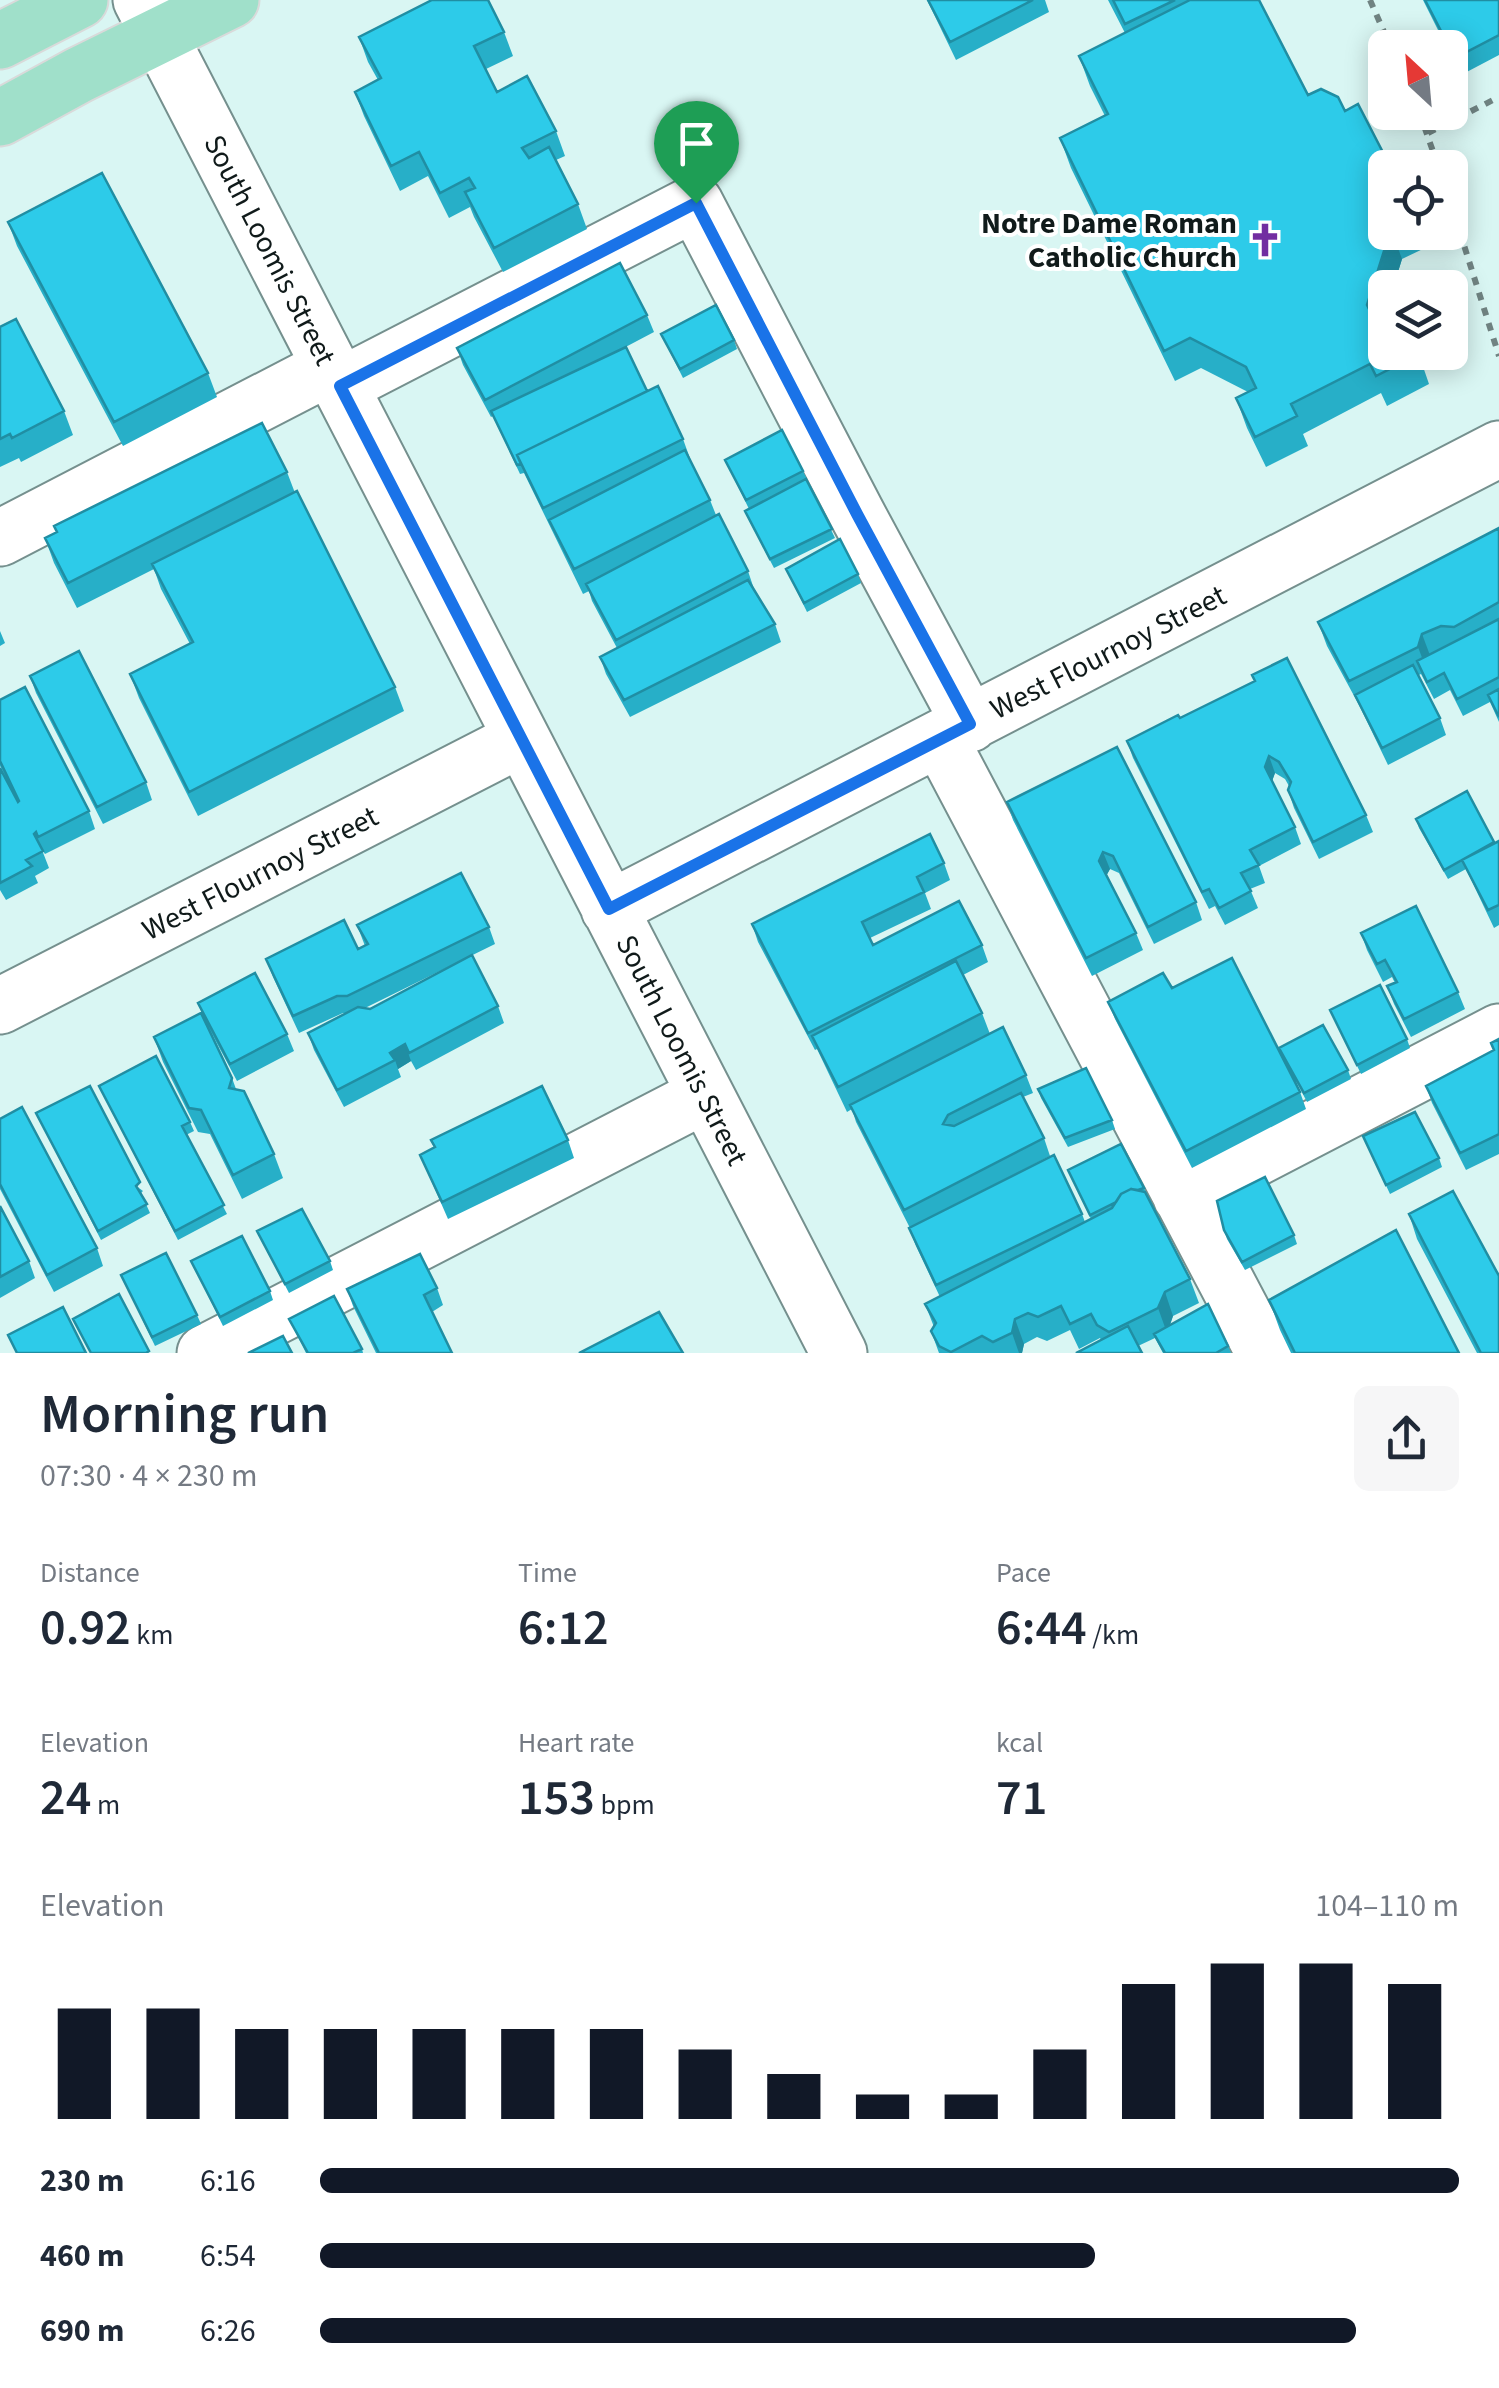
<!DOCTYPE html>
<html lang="en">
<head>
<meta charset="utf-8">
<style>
  body { margin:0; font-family:"Source Sans 3",sans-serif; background:#f6f6f7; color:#1f2937; height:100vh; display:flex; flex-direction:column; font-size:38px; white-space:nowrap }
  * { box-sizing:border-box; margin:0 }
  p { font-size:32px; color:#747a83 }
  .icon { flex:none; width:55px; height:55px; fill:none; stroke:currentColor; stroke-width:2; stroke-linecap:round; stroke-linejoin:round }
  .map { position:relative; height:1353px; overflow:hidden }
  .side { display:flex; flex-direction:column; background:#fff; flex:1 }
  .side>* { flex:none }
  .needle { width:65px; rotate:334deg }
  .tools { position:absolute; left:1368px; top:30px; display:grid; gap:20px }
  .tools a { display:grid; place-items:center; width:100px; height:100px; border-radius:15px; background:#fff; box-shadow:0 5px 25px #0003; font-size:50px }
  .pin { position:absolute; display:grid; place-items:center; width:85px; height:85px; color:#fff; margin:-102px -42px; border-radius:50% 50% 50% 0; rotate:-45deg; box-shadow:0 0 10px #0007 }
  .pin .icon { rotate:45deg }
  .round { display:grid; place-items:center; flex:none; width:105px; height:105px; border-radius:15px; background:#f6f6f7 }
  .headline { display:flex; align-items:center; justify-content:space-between; height:170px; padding:0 40px }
  h1 { font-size:55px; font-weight:600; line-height:75px }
  .stats { display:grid; grid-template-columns:repeat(3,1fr); gap:15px; height:170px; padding:10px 40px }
  .stats div { display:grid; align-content:center }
  .stats b { font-size:50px; font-weight:600 }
  .stats small { font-size:28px; font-weight:400 }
  .stats p { font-size:28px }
  .chart { height:280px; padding:20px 40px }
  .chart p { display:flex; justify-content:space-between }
  .chart svg { width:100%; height:180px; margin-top:10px; stroke:#111827; stroke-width:6 }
  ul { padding:0 40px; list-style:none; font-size:32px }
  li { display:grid; grid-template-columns:160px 120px 1fr; align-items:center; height:75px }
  li i { height:25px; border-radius:12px; background:#111827 }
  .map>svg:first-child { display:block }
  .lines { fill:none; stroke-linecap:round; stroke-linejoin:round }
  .minor-casing { stroke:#75908e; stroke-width:59 }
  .major-casing { stroke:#d9dada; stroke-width:59 }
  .path { stroke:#708382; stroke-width:6; stroke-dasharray:8 8; stroke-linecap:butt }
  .minor { stroke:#fff; stroke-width:55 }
  .major { stroke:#a0e0ca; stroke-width:55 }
  .wall { fill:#27afc8 }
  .shaded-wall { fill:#208ea3 }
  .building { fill:#2dcbe9; stroke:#208ea3; stroke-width:2.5 }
  .route-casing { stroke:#fff; stroke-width:20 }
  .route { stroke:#1a73e8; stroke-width:12 }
  .labels { text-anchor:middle; stroke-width:8; stroke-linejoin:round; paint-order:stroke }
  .poi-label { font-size:30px; font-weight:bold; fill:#101a1a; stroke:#fff; text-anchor:end }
  .street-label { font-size:30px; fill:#101a1a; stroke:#fff }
</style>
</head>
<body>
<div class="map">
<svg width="1499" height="1353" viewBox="0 0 1499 1353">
  <rect width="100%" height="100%" fill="#d9f6f3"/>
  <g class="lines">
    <!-- minor casing -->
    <g class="minor-casing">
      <path id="minor" d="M 141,0 L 839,1353
        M 340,386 L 695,203 L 857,514 L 970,724
        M 0,538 L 330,367
        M 940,739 L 1264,1353
        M 609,909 L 1499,449
        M 0,1006 L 521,739
        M 1181,1197 L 1499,1032
        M 205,1353 L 705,1095"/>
    </g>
    <!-- major casing -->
    <g class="major-casing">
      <path id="major" d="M 0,41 L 80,0
        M 0,118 L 79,75 L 231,0"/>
    </g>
    <!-- path -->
    <path class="path" d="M 1370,0 L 1391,48
      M 1419,112 L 1439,168
      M 1428,133 L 1499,97
      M 1450,201 L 1499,356"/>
    <!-- minor -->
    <use href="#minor" class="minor"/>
    <!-- major -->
    <use href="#major" class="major"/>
  </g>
  <!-- wall -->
  <path class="wall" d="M 927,0 L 1045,0 L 1049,12 L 956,60 Z
    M 1108,0 L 1259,0 L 1308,95 L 1385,232 L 1422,232 L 1427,247 L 1402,259 L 1393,288 L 1385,288 L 1385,313 L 1381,324 L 1418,352 L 1429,384 L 1387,406 L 1381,393 L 1303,434 L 1308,446 L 1266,467 L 1247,428 L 1236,398 L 1248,392 L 1201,368 L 1175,381 L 1071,168 L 1060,138 L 1105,116 L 1090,86 L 1079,56 L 1125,33 Z
    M 1423,0 L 1499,0 L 1499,55 L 1461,75 L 1450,54 L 1450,48 L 1447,48 Z
    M 504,32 L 513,56 L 486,69 L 497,92 L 556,131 L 565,156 L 556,160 L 578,204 L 587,229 L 503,272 L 474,217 L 470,207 L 449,218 L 428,176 L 400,191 L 364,116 L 355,92 L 378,80 L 368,62 L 359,37 Z
    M 8,222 L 208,373 L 217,397 L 123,446 L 17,246 Z
    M 647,315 L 654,332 L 618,351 L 683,439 L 692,464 L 710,500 L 716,515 L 748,571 L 754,589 L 775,624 L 781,642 L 630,717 L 606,674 L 600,657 L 617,648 L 592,601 L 589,591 L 583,594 L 524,473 L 520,474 L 493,416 L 491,417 L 463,365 L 457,348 Z
    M 0,327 L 64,411 L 73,435 L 21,462 L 19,458 L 0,467 Z
    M 661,334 L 734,340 L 737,349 L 683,378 Z
    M 725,460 L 803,471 L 835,538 L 774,568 L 749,520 L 745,511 L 749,509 Z
    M 287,472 L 295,493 L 395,687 L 404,711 L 198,816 L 139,698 L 130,674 L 190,644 L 161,589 L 154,569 L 77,608 L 54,563 L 45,538 Z
    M 1499,528 L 1499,722 L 1490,702 L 1463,716 L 1450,690 L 1434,699 L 1421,674 L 1419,675 L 1440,718 L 1446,735 L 1388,765 L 1359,705 L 1327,646 L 1318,622 Z
    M 786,569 L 858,574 L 861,583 L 807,612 Z
    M 0,631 L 5,643 L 0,646 Z
    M 30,676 L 146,782 L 152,800 L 103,824 L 36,693 Z
    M 1254,682 L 1366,815 L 1373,832 L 1319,859 L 1294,808 L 1288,790 L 1289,786 L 1285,779 L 1275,773 L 1272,781 L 1295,827 L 1301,844 L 1259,866 L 1265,883 L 1250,889 L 1258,908 L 1225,925 L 1215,906 L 1209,909 L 1133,758 L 1127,741 L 1180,718 Z
    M 0,700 L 89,811 L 95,829 L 45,854 L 42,850 L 49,868 L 35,876 L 38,883 L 6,900 L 0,890 L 0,768 L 17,800 L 0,766 Z
    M 1117,747 L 1196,902 L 1202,920 L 1154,944 L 1119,873 L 1110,869 L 1106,876 L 1136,933 L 1143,950 L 1092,976 L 1013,820 L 1007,802 Z
    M 1416,819 L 1494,843 L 1499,841 L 1499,925 L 1494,928 L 1466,869 L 1448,879 L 1419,828 Z
    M 944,863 L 950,880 L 925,893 L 931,909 L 870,938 L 873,945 L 982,945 L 988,962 L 963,975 L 982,1013 L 990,1034 L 1026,1075 L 1033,1093 L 1023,1097 L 1044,1138 L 1050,1156 L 910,1228 L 856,1122 L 852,1109 L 847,1112 L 817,1049 L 815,1050 L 758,942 L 752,924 Z
    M 357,925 L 489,927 L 495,944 L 365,1008 L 498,1006 L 504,1023 L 416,1070 L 411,1061 L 398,1069 L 401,1077 L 344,1107 L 314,1050 L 308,1033 L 346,1013 L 343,1013 L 299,1033 L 273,977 L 266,959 L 358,949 L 365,946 Z
    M 1361,933 L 1458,992 L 1465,1009 L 1411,1037 L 1394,1004 L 1387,986 L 1395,983 L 1392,977 L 1383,982 L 1367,950 Z
    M 1172,988 L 1300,1092 L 1306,1109 L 1192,1168 L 1115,1019 L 1108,1002 Z
    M 198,1003 L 287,1034 L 294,1051 L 237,1081 L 205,1021 Z
    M 1330,1010 L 1407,1039 L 1410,1048 L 1361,1074 Z
    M 154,1037 L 232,1078 L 236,1089 L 274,1154 L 283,1178 L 242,1199 L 210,1134 L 198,1132 L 163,1062 Z
    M 1499,1039 L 1499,1154 L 1466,1170 L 1432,1103 L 1426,1086 L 1494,1051 Z
    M 1279,1048 L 1348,1070 L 1351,1079 L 1307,1102 Z
    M 99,1086 L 190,1122 L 194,1131 L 186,1135 L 227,1214 L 178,1240 Z
    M 1038,1089 L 1112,1120 L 1115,1129 L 1068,1147 L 1041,1098 Z
    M 36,1113 L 143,1191 L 141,1193 L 150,1213 L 101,1240 Z
    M 0,1119 L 97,1248 L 103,1266 L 54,1292 L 0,1189 Z
    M 1363,1136 L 1439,1158 L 1442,1167 L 1390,1194 Z
    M 431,1140 L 568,1140 L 574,1158 L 448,1219 L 420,1155 L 434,1148 Z
    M 1068,1170 L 1144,1188 L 1190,1279 L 1199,1303 L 1173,1316 L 1170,1325 L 1228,1346 L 1231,1353 L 1163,1353 L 1155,1338 L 1138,1346 L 1101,1340 L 1100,1338 L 1079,1349 L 1070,1330 L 1047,1341 L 1037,1337 L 1024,1344 L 1022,1353 L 939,1353 L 931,1331 L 934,1327 L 925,1304 L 940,1297 L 916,1246 L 909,1228 L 1082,1214 L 1085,1222 L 1091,1219 Z
    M 0,1206 L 29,1261 L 35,1278 L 0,1298 Z
    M 1409,1214 L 1499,1353 L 1477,1353 L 1417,1239 Z
    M 1224,1230 L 1294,1235 L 1297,1244 L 1245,1270 L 1227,1239 Z
    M 257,1231 L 330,1261 L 333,1270 L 289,1293 Z
    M 191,1261 L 270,1291 L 273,1300 L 223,1326 Z
    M 121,1275 L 197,1315 L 201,1324 L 155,1346 Z
    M 437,1288 L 443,1305 L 432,1312 L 452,1353 L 376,1353 L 353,1306 L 347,1289 Z
    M 1269,1300 L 1459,1353 L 1291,1353 L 1280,1330 Z
    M 289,1319 L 362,1349 L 363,1353 L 306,1353 Z"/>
  <!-- shaded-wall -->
  <path class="shaded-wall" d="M 1390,232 L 1392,232 L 1402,259 L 1393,288 L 1385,288 L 1385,313 L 1378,335 L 1367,305 Z
    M 1422,634 L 1431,658 L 1427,671 L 1418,647 Z
    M 1269,756 L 1275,773 L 1271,784 L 1265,767 Z
    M 1103,852 L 1110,869 L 1105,878 L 1099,861 Z
    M 405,1044 L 411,1061 L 398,1069 L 395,1060 L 390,1053 Z
    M 1165,1292 L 1173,1316 L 1167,1333 L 1158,1308 Z
    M 1015,1319 L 1024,1344 L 1022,1353 L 1019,1353 L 1012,1333 Z"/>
  <!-- building -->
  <path class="building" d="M 432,0 L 488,0 L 504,32 L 474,46 L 497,92 L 527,76 L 556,131 L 522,148 L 529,158 L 549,147 L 578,204 L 494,248 L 465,192 L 475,188 L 469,178 L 440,193 L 419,152 L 391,166 L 355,92 L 381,78 L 359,37 Z
    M 928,0 L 1033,0 L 950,42 Z
    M 1113,0 L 1175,0 L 1125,24 Z
    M 1190,0 L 1259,0 L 1308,95 L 1321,89 L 1338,97 L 1345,111 L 1358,104 L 1391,168 L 1385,168 L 1385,232 L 1390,232 L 1367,305 L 1377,326 L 1385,323 L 1385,352 L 1418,352 L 1419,354 L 1376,376 L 1370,364 L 1291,404 L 1297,416 L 1255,437 L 1236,398 L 1256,388 L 1246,367 L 1190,338 L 1164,351 L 1060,138 L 1108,114 L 1079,56 Z
    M 1425,0 L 1499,0 L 1499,35 L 1455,58 Z
    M 102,173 L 208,373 L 114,422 L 8,222 Z
    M 620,263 L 647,315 L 485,400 L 457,348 Z
    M 716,305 L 734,340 L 680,369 L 661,334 Z
    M 16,319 L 64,411 L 12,438 L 10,434 L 0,439 L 0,327 Z
    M 626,347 L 647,391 L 517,455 L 521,464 L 517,465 L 491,411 Z
    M 658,386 L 683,439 L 543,508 L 517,455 Z
    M 262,423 L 287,472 L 68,583 L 45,538 L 57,532 L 54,526 Z
    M 782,430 L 803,471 L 746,500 L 725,460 Z
    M 685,450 L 710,500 L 574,569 L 549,520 Z
    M 806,479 L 832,529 L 770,559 L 745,511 Z
    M 297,491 L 395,687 L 189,792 L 130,674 L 193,642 L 152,564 Z
    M 719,514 L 748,571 L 616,640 L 586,584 Z
    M 1499,528 L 1499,602 L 1454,627 L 1441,626 L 1422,634 L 1418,647 L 1349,681 L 1318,622 Z
    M 840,539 L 858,574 L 804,603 L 786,569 Z
    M 748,580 L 775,624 L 624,700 L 600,657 Z
    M 1499,619 L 1499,677 L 1457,699 L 1444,673 L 1427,682 L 1417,661 Z
    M 79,651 L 146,782 L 97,807 L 30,676 Z
    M 1287,658 L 1366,815 L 1313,842 L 1288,790 L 1291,782 L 1279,762 L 1269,756 L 1265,767 L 1295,827 L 1250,850 L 1259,865 L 1241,873 L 1251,891 L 1219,908 L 1209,889 L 1202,892 L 1127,741 L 1178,715 L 1180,718 L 1255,681 L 1252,675 Z
    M 1413,665 L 1440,718 L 1382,748 L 1355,695 Z
    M 25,687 L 89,811 L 38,837 L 36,832 L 34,834 L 43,851 L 26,860 L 32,866 L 0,883 L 0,768 L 18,802 L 19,801 L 0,761 L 0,700 Z
    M 1499,689 L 1499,717 L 1488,695 Z
    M 1117,747 L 1196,902 L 1148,927 L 1113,856 L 1103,852 L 1099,861 L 1136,933 L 1086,958 L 1007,802 Z
    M 1467,791 L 1494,842 L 1444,870 L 1416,819 Z
    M 930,834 L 944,863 L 917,877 L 924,892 L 862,922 L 873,945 L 959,901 L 982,945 L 808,1033 L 752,924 Z
    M 1499,841 L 1499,905 L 1488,910 L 1462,860 Z
    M 461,873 L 489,927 L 347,996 L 337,996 L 293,1016 L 266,959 L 344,920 L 358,949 L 368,944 L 357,925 Z
    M 1416,906 L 1458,992 L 1404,1019 L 1387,986 L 1397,982 L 1385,960 L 1377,964 L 1361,933 Z
    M 472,955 L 498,1006 L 409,1053 L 405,1044 L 390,1053 L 395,1060 L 337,1090 L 308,1033 L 358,1007 L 370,1009 Z
    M 1232,958 L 1300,1092 L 1186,1151 L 1108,1002 L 1163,973 L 1172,988 Z
    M 956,961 L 982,1013 L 838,1087 L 812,1036 Z
    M 255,973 L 287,1034 L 230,1064 L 198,1003 Z
    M 1380,985 L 1407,1039 L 1357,1065 L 1330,1010 Z
    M 201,1013 L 232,1078 L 229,1088 L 244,1091 L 274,1154 L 233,1175 L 201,1110 L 189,1108 L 154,1037 Z
    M 1323,1025 L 1348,1070 L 1304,1093 L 1279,1048 Z
    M 1003,1027 L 1026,1075 L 948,1115 L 943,1124 L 954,1126 L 1021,1093 L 1044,1138 L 904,1210 L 850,1105 Z
    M 1499,1039 L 1499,1134 L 1460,1153 L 1426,1086 L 1494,1050 L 1491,1043 Z
    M 156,1056 L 190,1122 L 182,1126 L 224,1205 L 175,1231 L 99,1086 Z
    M 1086,1068 L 1112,1120 L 1065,1138 L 1038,1089 Z
    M 90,1086 L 140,1182 L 136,1186 L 147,1204 L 98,1231 L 36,1113 Z
    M 542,1086 L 568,1140 L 442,1202 L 420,1155 L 435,1147 L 431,1140 Z
    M 22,1107 L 97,1248 L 47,1275 L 0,1184 L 0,1119 Z
    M 1415,1112 L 1439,1158 L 1386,1185 L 1363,1136 Z
    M 1121,1144 L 1144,1188 L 1138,1190 L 1131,1189 L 1121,1194 L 1116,1202 L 1090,1215 L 1068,1170 Z
    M 1054,1155 L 1082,1214 L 936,1285 L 909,1228 Z
    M 1265,1177 L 1294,1235 L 1242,1262 L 1224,1230 L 1217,1201 Z
    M 1131,1189 L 1145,1192 L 1190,1279 L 1165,1292 L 1158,1308 L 1109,1332 L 1097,1325 L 1091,1314 L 1070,1324 L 1061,1306 L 1038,1317 L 1028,1313 L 1015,1319 L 1012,1333 L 993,1342 L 982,1336 L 951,1352 L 939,1346 L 931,1331 L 936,1323 L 925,1304 L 1112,1208 L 1121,1194 Z
    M 1453,1191 L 1499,1276 L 1499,1353 L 1481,1353 L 1409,1214 Z
    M 0,1206 L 29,1261 L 0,1277 Z
    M 302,1209 L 330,1261 L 285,1284 L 257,1231 Z
    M 1396,1230 L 1459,1353 L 1295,1353 L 1269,1300 Z
    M 242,1236 L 270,1291 L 220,1317 L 191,1261 Z
    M 166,1253 L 197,1315 L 152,1337 L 121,1275 Z
    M 420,1254 L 437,1288 L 424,1295 L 452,1353 L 379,1353 L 347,1289 Z
    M 119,1294 L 149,1351 L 146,1353 L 91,1353 L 73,1319 Z
    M 334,1296 L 362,1349 L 353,1353 L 308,1353 L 289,1319 Z
    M 1208,1304 L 1228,1346 L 1216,1353 L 1165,1353 L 1154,1334 Z
    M 63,1307 L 86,1353 L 17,1353 L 8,1335 Z
    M 659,1312 L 683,1353 L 579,1353 Z
    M 1128,1326 L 1142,1353 L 1076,1353 Z
    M 283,1336 L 292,1353 L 248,1353 Z"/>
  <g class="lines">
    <!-- route casing -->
    <g class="route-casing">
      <path id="route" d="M 696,203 L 857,514 L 970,724 L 609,909 L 340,386 Z"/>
    </g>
    <!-- route -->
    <use href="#route" class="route"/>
  </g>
  <!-- icons -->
  <defs>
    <g id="church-bare" transform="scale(2.7)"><path d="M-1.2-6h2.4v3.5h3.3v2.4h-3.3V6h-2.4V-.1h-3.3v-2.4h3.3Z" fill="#722da1" stroke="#fff" stroke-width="2.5" paint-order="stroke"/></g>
  </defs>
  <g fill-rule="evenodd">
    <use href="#church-bare" x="1265" y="240"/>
  </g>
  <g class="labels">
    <!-- poi labels -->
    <g class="poi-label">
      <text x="1237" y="233">Notre Dame Roman<tspan x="1237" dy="34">Catholic Church</tspan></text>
    </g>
    <!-- street labels -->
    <g class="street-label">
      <text transform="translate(270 250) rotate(63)" y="10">South Loomis Street</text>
      <text transform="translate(1108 652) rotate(-27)" y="10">West Flournoy Street</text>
      <text transform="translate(260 873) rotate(-27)" y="10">West Flournoy Street</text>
      <text transform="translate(682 1050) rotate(63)" y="10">South Loomis Street</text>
    </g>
  </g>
</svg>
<div class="tools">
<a><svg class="needle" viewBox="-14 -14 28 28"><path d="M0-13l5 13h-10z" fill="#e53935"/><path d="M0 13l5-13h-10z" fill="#747a83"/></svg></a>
<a><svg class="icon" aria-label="locate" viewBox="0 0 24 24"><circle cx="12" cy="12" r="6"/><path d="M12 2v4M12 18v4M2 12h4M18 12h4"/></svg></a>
<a><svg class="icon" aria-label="layers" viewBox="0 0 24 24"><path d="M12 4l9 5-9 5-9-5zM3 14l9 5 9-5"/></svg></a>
</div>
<div class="pin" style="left:696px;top:203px;background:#1e9e55"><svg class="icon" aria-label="arrive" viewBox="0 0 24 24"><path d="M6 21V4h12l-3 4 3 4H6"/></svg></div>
</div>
<section class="side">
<div class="headline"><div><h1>Morning run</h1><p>07:30 · 4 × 230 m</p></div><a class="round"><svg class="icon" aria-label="share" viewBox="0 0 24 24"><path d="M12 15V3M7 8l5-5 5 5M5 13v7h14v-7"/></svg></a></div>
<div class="stats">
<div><p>Distance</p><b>0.92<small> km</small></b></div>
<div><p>Time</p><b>6:12</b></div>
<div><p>Pace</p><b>6:44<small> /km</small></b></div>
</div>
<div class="stats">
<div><p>Elevation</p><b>24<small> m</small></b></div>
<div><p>Heart rate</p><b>153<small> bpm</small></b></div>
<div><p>kcal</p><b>71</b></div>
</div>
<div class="chart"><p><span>Elevation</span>104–110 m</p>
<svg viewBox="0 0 160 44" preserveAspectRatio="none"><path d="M5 44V17M15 44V17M25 44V22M35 44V22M45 44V22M55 44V22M65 44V22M75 44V27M85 44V33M95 44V38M105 44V38M115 44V27M125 44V11M135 44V6M145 44V6M155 44V11"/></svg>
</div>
<ul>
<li><b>230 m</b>6:16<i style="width:100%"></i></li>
<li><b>460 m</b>6:54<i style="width:68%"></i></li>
<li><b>690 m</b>6:26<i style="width:91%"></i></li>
</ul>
</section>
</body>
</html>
